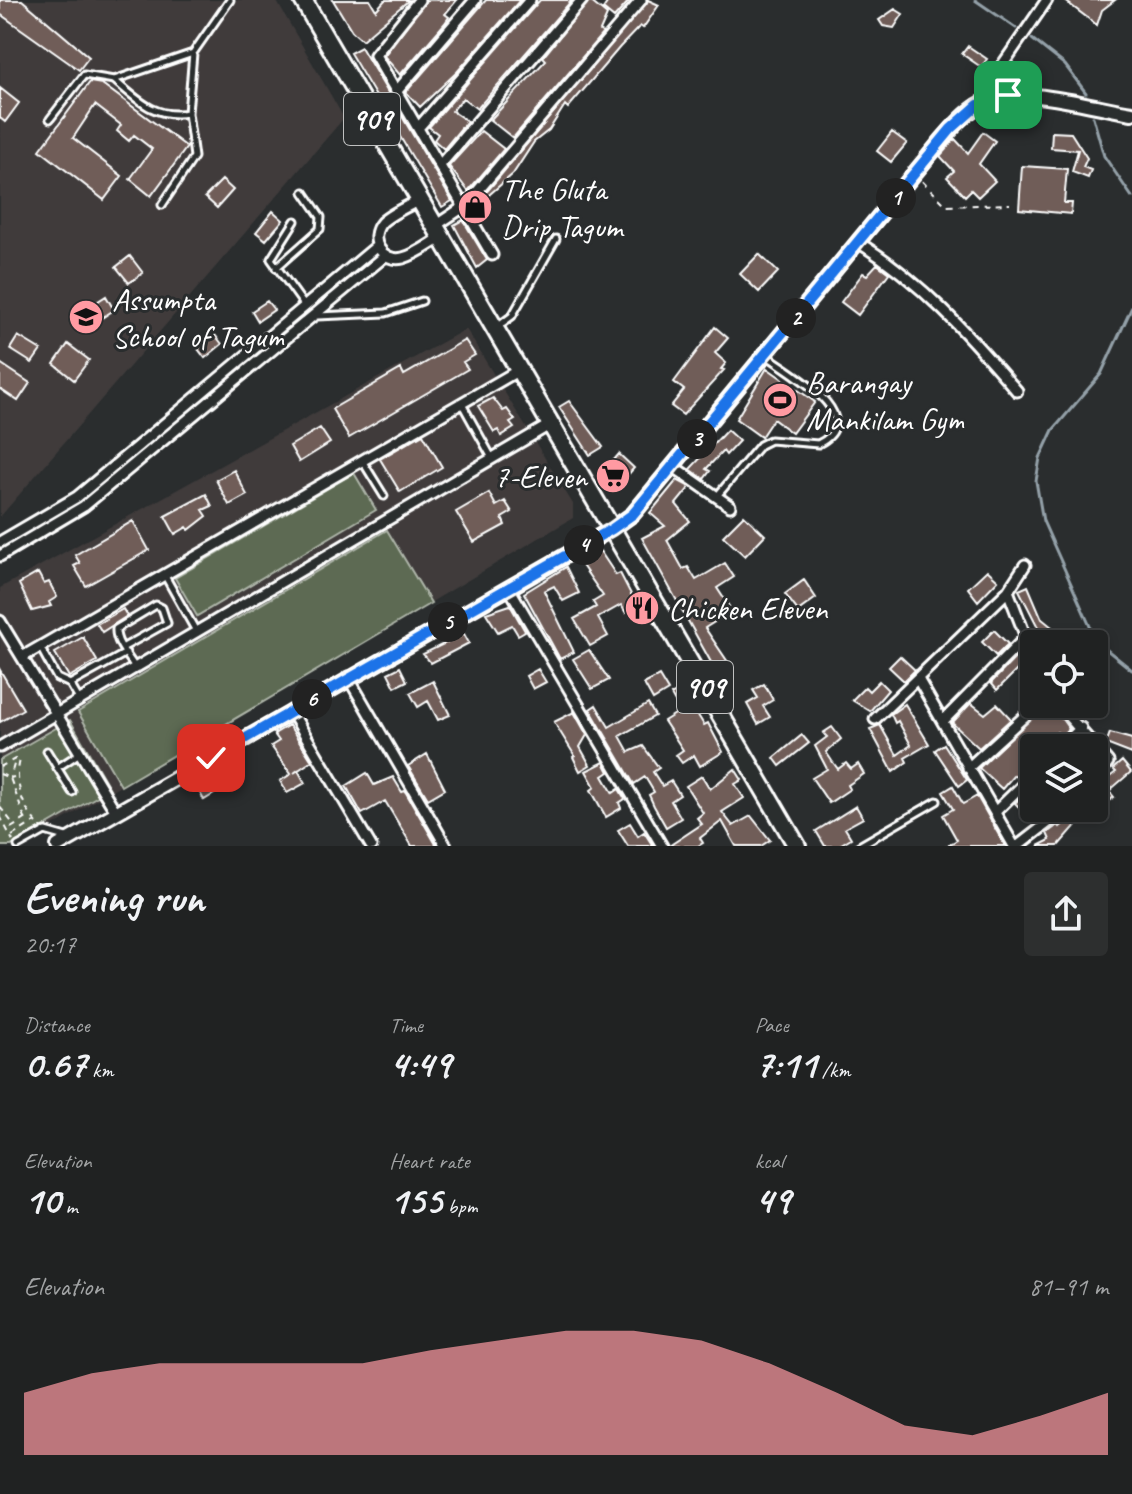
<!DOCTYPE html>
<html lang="en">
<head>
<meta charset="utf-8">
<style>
  body { margin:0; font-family:Caveat,sans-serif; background:#2d2f2f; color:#f1f3f6; height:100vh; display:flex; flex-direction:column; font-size:30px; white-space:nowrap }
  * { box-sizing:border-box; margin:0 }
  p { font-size:26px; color:#a2a4a5 }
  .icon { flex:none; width:44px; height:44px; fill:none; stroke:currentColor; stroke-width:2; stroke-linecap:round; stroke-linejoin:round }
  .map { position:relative; height:846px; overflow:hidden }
  .side { display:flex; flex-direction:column; background:#202222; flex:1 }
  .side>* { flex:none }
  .fabs { position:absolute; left:1020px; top:630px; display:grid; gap:16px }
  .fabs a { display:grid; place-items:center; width:88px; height:88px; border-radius:8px; background:#202222; box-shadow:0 4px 12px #0003,0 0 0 2px #3d3f40; font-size:40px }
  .pin { position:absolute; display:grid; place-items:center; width:68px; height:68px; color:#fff; margin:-34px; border-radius:16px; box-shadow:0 4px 12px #0006 }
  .km { position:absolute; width:40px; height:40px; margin:-20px; border-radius:50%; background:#222; color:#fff; font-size:22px; line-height:40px; text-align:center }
  .round { display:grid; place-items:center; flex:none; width:84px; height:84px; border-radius:8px; background:#2d2f2f }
  .summary { display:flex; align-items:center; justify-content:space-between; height:136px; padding:0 24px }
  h1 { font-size:44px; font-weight:600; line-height:60px }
  .figures { display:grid; grid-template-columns:repeat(3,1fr); gap:12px; height:136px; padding:8px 24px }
  .figures div { display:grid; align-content:center }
  .figures b { font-size:40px; font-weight:600 }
  .figures small { font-size:22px; font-weight:400 }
  .figures p { font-size:22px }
  .chart { height:224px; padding:16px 24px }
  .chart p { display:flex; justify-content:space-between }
  .chart svg { width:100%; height:144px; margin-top:8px; fill:#ff9aa2; opacity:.7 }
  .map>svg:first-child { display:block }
  .built { fill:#3f3b3b }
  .green { fill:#5d6b53; stroke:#aeb5a9; stroke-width:2 }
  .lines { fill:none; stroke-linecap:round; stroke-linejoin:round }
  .stream { stroke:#94a1a9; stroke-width:3 }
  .building { fill:#6f5d58; stroke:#fff; stroke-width:2 }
  .service-casing { stroke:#fff; stroke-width:11 }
  .minor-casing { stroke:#fff; stroke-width:15 }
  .secondary-casing { stroke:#fff; stroke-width:18 }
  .trunk-casing { stroke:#fff; stroke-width:22 }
  .path { stroke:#fff; stroke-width:2; stroke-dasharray:6 6; stroke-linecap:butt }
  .service { stroke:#2a2d2e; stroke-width:5 }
  .minor { stroke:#2a2d2e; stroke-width:9 }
  .secondary { stroke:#2a2d2e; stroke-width:12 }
  .trunk { stroke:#2a2d2e; stroke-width:16 }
  .route-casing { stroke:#fff; stroke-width:16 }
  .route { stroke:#1a73e8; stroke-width:10 }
  .labels { text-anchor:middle; stroke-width:6; stroke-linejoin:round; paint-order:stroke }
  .shield { fill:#2a2d2e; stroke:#bfc0c0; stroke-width:2 }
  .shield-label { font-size:30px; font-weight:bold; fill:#fff }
  .poi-label { font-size:32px; fill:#fff; stroke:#2a2d2e; text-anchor:start }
</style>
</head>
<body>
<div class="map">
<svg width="1132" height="846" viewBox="0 0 1132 846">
  <rect width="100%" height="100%" fill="#2a2d2e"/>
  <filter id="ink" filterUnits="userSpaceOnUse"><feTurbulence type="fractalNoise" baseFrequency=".0125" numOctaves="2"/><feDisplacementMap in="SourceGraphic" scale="16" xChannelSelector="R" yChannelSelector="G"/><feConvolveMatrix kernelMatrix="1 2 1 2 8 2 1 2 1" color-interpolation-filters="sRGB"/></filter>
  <g filter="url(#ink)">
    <!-- built -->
    <path class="built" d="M 0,0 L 276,0 L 344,118 L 0,517 Z
      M 466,329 L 573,504 L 573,518 L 19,846 L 0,846 L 0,588 Z"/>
    <!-- green -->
    <path class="green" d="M 354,473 L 376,510 L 197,616 L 175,578 Z
      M 387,530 L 431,603 L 121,786 L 78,712 Z
      M 70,720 L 110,789 L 11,846 L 0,846 L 0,760 Z"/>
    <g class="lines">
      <!-- stream -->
      <path class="stream" d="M 975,0 L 1016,28
        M 1032,39 L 1065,65 L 1086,93
        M 1093,117 L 1104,156 L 1132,197
        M 1132,307 L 1101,374 L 1053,430 L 1040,458 L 1036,481 L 1043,521 L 1097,642 L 1132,670"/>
    </g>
    <!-- building -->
    <path class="building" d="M 0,0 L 22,0 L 89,57 L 79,70 L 0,14 Z
      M 333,0 L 370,0 L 376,10 L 385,0 L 409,0 L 362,40 L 352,31 Z
      M 426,0 L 457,0 L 445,14 L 449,17 L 445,23 L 400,75 L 384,56 Z
      M 486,0 L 520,0 L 457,72 L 420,107 L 406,92 Z
      M 540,0 L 572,0 L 477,109 L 463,98 L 452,111 L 467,121 L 444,149 L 434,140 L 438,134 L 429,127 Z
      M 589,0 L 607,15 L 600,31 L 603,33 L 513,138 L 490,120 L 546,60 L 543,57 Z
      M 609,0 L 630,0 L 614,18 L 603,9 Z
      M 648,0 L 659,5 L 643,28 L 640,26 L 620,47 L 568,108 L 565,105 L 549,130 L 534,142 L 513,174 L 490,194 L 476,213 L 473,208 Z
      M 1064,0 L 1115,0 L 1102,10 L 1097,25 Z
      M 895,9 L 903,14 L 894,28 L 883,26 L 879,20 Z
      M 968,46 L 987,59 L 981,67 L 962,54 Z
      M 361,47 L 452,201 L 442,207 L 350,53 Z
      M 90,82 L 102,84 L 187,147 L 151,196 L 130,179 L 152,149 L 134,135 L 129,141 L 117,131 L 121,125 L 95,105 L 73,138 L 122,176 L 104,200 L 40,150 Z
      M 0,88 L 19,103 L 5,122 L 0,118 Z
      M 481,131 L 504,149 L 468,191 L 449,166 Z
      M 892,132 L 907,143 L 891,162 L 877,151 Z
      M 983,132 L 995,141 L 979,164 L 995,181 L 978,197 L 971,190 L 965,196 L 947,177 L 954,171 L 940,156 L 955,139 L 968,153 Z
      M 1052,132 L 1071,133 L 1087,158 L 1083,167 L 1091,170 L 1088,178 L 1072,172 L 1078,150 L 1051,148 Z
      M 1022,166 L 1067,169 L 1064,203 L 1072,203 L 1071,214 L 1019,209 Z
      M 222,180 L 233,190 L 217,208 L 205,197 Z
      M 273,211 L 283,220 L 266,240 L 256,232 Z
      M 463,220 L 487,260 L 477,268 L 454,225 Z
      M 759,254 L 778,272 L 759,292 L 740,274 Z
      M 130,256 L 143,273 L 129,283 L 116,267 Z
      M 877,264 L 889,273 L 858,315 L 841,302 L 863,273 L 867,275 Z
      M 106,296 L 114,310 L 100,319 L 92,305 Z
      M 267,301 L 274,310 L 258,321 L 252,311 Z
      M 715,327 L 728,338 L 715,353 L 726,363 L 721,369 L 724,370 L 683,415 L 671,406 L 684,390 L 674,382 Z
      M 215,335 L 222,344 L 205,358 L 198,349 Z
      M 18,336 L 41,350 L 32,363 L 10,349 Z
      M 465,340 L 475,355 L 463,362 L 468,369 L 349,438 L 332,409 L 401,369 L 404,375 Z
      M 68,344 L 89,360 L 74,380 L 54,364 Z
      M 0,363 L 30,383 L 18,401 L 0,389 Z
      M 767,368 L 815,402 L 792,433 L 773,419 L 761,437 L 736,419 Z
      M 493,398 L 503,411 L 507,409 L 515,420 L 510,423 L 514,428 L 501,436 L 498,430 L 494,432 L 478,406 Z
      M 569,401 L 603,447 L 590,455 L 559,407 Z
      M 320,428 L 330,443 L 299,462 L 290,446 Z
      M 727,430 L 739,441 L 726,455 L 723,451 L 706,469 L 710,471 L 704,479 L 690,469 Z
      M 423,434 L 442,467 L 400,492 L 380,459 Z
      M 619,454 L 634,468 L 617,487 L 602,474 Z
      M 234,470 L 247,495 L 229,505 L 216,480 Z
      M 677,480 L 690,487 L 676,504 L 690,521 L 667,540 L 683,569 L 688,567 L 696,580 L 725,563 L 734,577 L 717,588 L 732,611 L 705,628 L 730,665 L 717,673 L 642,538 L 665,526 L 650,513 Z
      M 489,493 L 496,506 L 505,501 L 512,512 L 502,518 L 505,525 L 474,542 L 456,512 Z
      M 206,494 L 212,506 L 203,510 L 207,516 L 189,530 L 187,527 L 175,534 L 165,516 Z
      M 744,515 L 765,535 L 745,556 L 723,536 Z
      M 133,521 L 149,550 L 86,586 L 74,566 L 80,563 L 75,555 Z
      M 600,551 L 616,575 L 620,573 L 637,606 L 626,613 L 621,605 L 598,618 L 608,636 L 590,646 L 574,619 L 596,607 L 593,602 L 603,596 L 581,564 Z
      M 566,567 L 579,593 L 563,601 L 554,586 L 544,591 L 574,652 L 560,659 L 524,593 Z
      M 987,570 L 998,580 L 978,601 L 968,588 Z
      M 38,573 L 44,584 L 49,582 L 57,597 L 49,602 L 51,606 L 32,611 L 19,584 Z
      M 804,580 L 816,598 L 798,611 L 785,594 Z
      M 1028,586 L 1042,619 L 1052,627 L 1057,642 L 1039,644 L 1035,632 L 1040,631 L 1019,590 Z
      M 510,605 L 525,631 L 518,635 L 512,625 L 498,632 L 486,613 Z
      M 123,609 L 127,616 L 102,632 L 97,624 Z
      M 994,630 L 1008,644 L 996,656 L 982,642 Z
      M 464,634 L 469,643 L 431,663 L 423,654 Z
      M 83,637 L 97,661 L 69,677 L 55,653 Z
      M 589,650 L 609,680 L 592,689 L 573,659 Z
      M 1021,652 L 1027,660 L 997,690 L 991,683 Z
      M 900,656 L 915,670 L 904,681 L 889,667 Z
      M 400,667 L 407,681 L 395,687 L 388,673 Z
      M 538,669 L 546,682 L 533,689 L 526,676 Z
      M 0,670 L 23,709 L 0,722 Z
      M 659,676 L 668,691 L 653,700 L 644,684 Z
      M 433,681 L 450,715 L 438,720 L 428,701 L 418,707 L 410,693 Z
      M 879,681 L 888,690 L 870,711 L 852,700 L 865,687 L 869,691 Z
      M 764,684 L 773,700 L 763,706 L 770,717 L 758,724 L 747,704 L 758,698 L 753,690 Z
      M 678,691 L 687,706 L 691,704 L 704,725 L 708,723 L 723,752 L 700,766 L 694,755 L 682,763 L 676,755 L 683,750 L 664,721 L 680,711 L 671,695 Z
      M 971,703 L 985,714 L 997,704 L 1011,719 L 979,748 L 952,723 Z
      M 648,704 L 655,716 L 620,736 L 629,752 L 643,746 L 659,768 L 653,772 L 662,786 L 671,781 L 680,795 L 671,801 L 681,818 L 666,827 L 654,806 L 649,795 L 654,792 L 645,777 L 634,784 L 590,709 L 596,705 L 609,727 Z
      M 905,704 L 929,744 L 905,758 L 907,762 L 893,772 L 870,729 L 880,725 L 897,755 L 911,745 L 898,721 L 895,723 L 891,714 Z
      M 1045,704 L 1051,704 L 1069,729 L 1062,736 L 1057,732 L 1042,748 L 1034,748 L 1034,767 L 1017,778 L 1014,775 L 1002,789 L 979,768 Z
      M 574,712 L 587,735 L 580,747 L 590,765 L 580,771 L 573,757 L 575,756 L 554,722 Z
      M 289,725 L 312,761 L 294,773 L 298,770 L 305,783 L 287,793 L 280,781 L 291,774 L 271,746 L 279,741 L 274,734 Z
      M 832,727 L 841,739 L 826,752 L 832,761 L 838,769 L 846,763 L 851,769 L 858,764 L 864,774 L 848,785 L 850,789 L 829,803 L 812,778 L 827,769 L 815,746 L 827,737 L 823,733 Z
      M 1110,733 L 1132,739 L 1132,754 L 1106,744 Z
      M 802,735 L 809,743 L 780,766 L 774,758 Z
      M 944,744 L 967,780 L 959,786 L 935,750 Z
      M 427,754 L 445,789 L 428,799 L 408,766 Z
      M 1122,761 L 1131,772 L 1109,791 L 1114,797 L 1078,823 L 1058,846 L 1038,846 L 1050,840 L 1047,833 L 1058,825 L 1060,827 L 1081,808 L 1094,808 L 1094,789 L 1116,772 L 1113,769 Z
      M 604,762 L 609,772 L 603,776 L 613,793 L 619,789 L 625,799 L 619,803 L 621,808 L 606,817 L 591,790 L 595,787 L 586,771 Z
      M 735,769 L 742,780 L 735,784 L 744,798 L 722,812 L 733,826 L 751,816 L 770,840 L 761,846 L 736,846 L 722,821 L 700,838 L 703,843 L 698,846 L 669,846 L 702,824 L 697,818 L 703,813 L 686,786 L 702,776 L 710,789 Z
      M 367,773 L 374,785 L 393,777 L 402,792 L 405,791 L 437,846 L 412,846 L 385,801 L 362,814 L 346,786 Z
      M 202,776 L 214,794 L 204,800 L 193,781 Z
      M 1034,785 L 1034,808 L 1052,808 L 1035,824 L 1015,803 Z
      M 953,786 L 963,804 L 977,796 L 1005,846 L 947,846 L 957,840 L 943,815 L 953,809 L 943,792 Z
      M 856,806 L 863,818 L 845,828 L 851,838 L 838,846 L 825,846 L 816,831 Z
      M 630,823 L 638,836 L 644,832 L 653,846 L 628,846 L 618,830 Z"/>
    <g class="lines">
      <!-- service casing -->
      <g class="service-casing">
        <path id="service" d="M 114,80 C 138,100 155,119 188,113
          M 50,119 L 84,75 L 114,80 L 193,53
          M 162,205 L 194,157 L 188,113 L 193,53 L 230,0
          M 295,221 L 271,259 L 304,305
          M 276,268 L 320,229 L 321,217 L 304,192
          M 317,316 L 386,313 L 422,301
          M 497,327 L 512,316 L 556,239
          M 462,404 L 492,458
          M 363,462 L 384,496
          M 717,496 L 760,445 L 770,440 L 818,444 C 871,417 788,371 766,355
          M 165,576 L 197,633
          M 40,647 L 57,678 L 70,684
          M 122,648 L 167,623 L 162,608 L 156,605 L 116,629 C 115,643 129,657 136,669
          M 80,701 L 70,684 L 126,653
          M 47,751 L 72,792
          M 57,768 L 80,753
          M 18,846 L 45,831 L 66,837
          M 859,846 L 937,801"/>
      </g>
      <!-- minor casing -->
      <g class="minor-casing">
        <path id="minor" d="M 419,0 L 375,55 L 492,255
          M 396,92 L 475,0
          M 992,99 L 999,70 L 1047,0
          M 418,128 L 530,0
          M 440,165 L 582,0
          M 420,200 C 408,206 392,213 382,222 C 367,239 382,263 403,258 C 416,255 430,244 442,237
          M 435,226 L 465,206 L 641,0
          M 858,242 C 922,282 968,334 1017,391
          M 674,467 L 730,506
          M 0,542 L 77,497 L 377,246
          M 0,556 L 84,506 L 385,256
          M 509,588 L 662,846
          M 1008,591 L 1034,658
          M 0,621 L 116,812
          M 24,656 L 519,370
          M 348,677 L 446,846
          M 918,679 L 1014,846
          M 1058,704 L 1108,762 L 1094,782
          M 291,711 L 371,846
          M 875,719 L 1008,591 L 1025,565
          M 943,721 L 1026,637
          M 0,747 L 551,424
          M 1060,748 L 1081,728
          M 968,768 L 1038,704
          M 995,812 L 1034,774
          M 1018,846 L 1067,808"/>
      </g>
      <!-- secondary casing -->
      <g class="secondary-casing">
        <path id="secondary" d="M 58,846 L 612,529 L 633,514 L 942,140 C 954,126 967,111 984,102 C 1019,84 1092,107 1132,113"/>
      </g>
      <!-- trunk casing -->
      <g class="trunk-casing">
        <path id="trunk" d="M 303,0 L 797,846"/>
      </g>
      <!-- path -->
      <path class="path" d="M 922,181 L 947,206 L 1010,204
        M 0,767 L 15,759 L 20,760 C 14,781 22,809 39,825
        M 0,774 L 10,778 L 25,819
        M 14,777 L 10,778 L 15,761
        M 0,807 L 14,825
        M 0,816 L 13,841
        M 11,828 L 30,816
        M 12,836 L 34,822"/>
      <!-- service -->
      <use href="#service" class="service"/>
      <!-- minor -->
      <use href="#minor" class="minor"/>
      <!-- secondary -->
      <use href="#secondary" class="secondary"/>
      <!-- trunk -->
      <use href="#trunk" class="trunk"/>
    </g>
  </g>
  <g class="lines" filter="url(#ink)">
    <!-- route casing -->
    <g class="route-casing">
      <path id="route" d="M 211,758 L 612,529 L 633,514 L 951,129 L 978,105 L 1008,95"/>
    </g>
    <!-- route -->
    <use href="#route" class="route"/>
  </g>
  <!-- icons -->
  <defs>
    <g id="shop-disc" transform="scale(1.8)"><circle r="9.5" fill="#ff9aa2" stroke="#2a2d2e"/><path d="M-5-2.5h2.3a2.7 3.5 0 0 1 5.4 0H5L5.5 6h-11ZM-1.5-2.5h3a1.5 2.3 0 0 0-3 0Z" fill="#111"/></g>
    <g id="school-disc" transform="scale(1.8)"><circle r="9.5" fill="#ff9aa2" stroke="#2a2d2e"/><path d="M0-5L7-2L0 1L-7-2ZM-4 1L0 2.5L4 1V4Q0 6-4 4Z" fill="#111"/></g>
    <g id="stadium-disc" transform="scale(1.8)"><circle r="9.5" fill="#ff9aa2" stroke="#2a2d2e"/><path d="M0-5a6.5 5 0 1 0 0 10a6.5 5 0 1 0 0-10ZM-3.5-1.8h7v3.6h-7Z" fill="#111"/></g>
    <g id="supermarket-disc" transform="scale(1.8)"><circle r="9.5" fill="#ff9aa2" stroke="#2a2d2e"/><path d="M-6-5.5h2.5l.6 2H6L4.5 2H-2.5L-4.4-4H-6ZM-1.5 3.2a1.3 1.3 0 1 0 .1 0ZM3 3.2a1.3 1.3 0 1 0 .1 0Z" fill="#111"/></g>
    <g id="restaurant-disc" transform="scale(1.8)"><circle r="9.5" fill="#ff9aa2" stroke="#2a2d2e"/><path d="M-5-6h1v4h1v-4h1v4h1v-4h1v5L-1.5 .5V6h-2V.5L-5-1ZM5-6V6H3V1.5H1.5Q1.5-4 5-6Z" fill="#111"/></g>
  </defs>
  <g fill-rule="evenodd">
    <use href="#shop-disc" x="475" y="207"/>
    <use href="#school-disc" x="86" y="317"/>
    <use href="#stadium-disc" x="780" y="400"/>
    <use href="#supermarket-disc" x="613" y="476"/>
    <use href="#restaurant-disc" x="642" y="608"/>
  </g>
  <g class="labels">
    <!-- shield labels -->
    <g class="shield">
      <rect x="344" y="93" width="56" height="52" rx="6"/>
      <rect x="677" y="661" width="56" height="52" rx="6"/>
    </g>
    <g class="shield-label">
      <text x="372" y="129">909</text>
      <text x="705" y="697">909</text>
    </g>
    <!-- poi labels -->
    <g class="poi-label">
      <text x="501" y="200">The Gluta<tspan x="501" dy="37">Drip Tagum</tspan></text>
      <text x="112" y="310">Assumpta<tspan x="112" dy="37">School of Tagum</tspan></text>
      <text x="806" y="393">Barangay<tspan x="806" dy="37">Mankilam Gym</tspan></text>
      <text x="587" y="487" text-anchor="end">7-Eleven</text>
      <text x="668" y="619">Chicken Eleven</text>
    </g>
  </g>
</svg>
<div class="fabs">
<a><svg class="icon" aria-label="locate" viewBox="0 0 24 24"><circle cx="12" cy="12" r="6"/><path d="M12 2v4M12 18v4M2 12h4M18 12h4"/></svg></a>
<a><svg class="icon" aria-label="layers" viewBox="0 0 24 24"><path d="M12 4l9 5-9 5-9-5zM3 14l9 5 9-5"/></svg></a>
</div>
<div class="pin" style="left:1008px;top:95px;background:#1e9e55"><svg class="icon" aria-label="arrive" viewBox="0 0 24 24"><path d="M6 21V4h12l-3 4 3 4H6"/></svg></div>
<div class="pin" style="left:211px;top:758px;background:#d93025"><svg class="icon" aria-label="check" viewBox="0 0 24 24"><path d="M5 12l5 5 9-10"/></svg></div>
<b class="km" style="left:896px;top:198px">1</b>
<b class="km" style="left:796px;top:318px">2</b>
<b class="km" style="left:697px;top:439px">3</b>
<b class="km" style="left:584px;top:545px">4</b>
<b class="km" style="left:448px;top:622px">5</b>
<b class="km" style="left:312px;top:699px">6</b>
</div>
<section class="side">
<div class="summary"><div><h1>Evening run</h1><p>20:17</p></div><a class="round"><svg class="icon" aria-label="share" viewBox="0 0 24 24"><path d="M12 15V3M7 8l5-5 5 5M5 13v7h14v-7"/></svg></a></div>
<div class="figures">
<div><p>Distance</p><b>0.67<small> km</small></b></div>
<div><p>Time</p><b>4:49</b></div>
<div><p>Pace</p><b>7:11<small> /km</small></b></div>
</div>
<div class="figures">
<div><p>Elevation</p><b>10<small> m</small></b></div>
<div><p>Heart rate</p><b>155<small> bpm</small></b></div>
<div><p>kcal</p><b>49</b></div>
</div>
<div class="chart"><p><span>Elevation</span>81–91 m</p>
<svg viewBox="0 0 160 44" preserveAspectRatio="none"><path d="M0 44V25L10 19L20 16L30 16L40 16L50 16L60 12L70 9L80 6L90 6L100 9L110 16L120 25L130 35L140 38L150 32L160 25V44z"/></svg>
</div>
</section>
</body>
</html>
